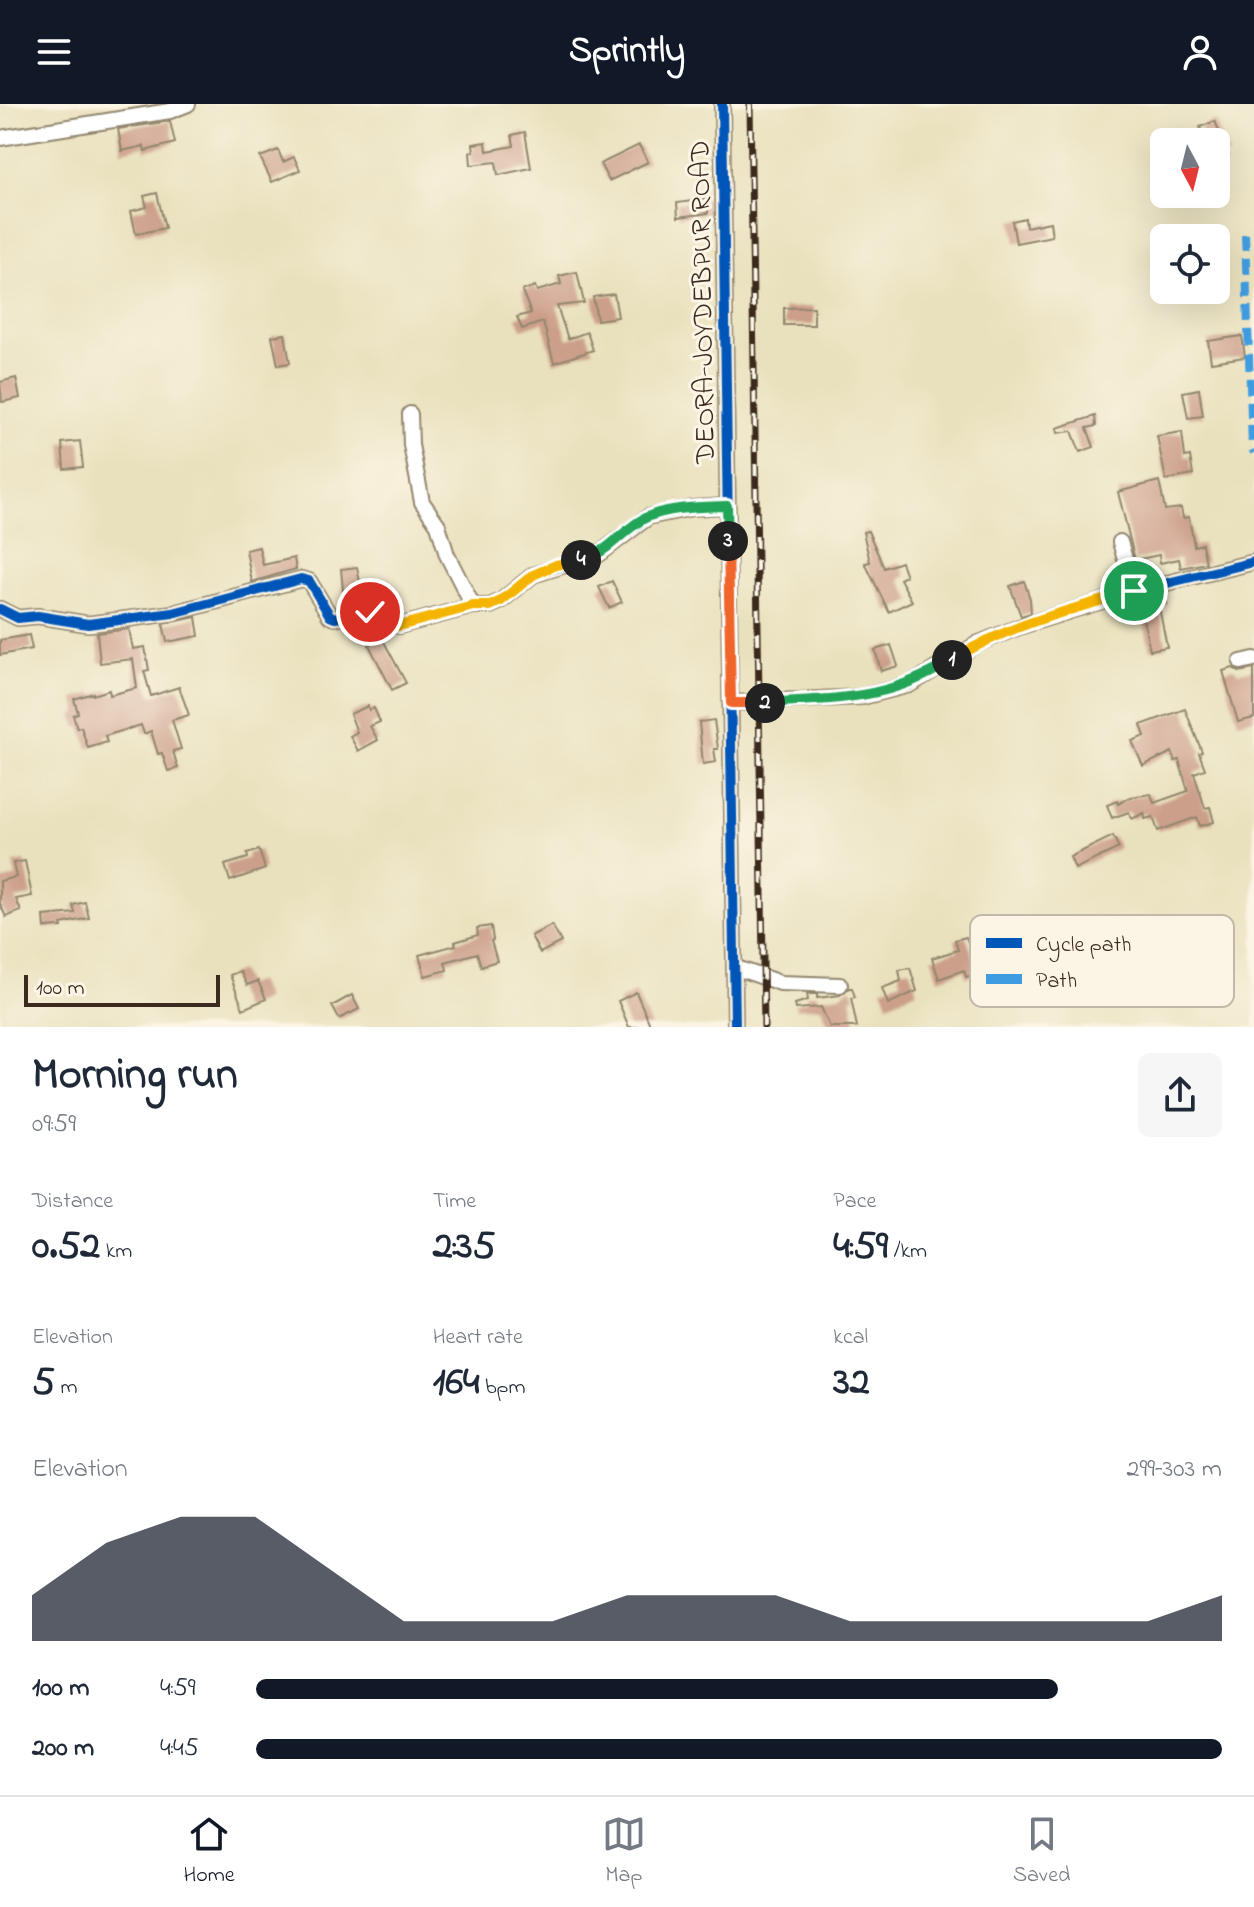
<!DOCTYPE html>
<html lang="en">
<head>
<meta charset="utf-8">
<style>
  body { margin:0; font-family:"Indie Flower",sans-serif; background:#f6f6f7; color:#1f2937; height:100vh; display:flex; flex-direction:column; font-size:30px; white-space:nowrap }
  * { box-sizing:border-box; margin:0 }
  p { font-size:26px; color:#747a83 }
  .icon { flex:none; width:44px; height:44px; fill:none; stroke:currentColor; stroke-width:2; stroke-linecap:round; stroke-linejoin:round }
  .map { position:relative; height:923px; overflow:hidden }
  .sheet { display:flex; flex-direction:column; background:#fff; flex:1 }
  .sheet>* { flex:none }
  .needle { width:52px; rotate:173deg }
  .buttons { position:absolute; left:1150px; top:24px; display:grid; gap:16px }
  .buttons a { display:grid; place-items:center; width:80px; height:80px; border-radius:12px; background:#fff; box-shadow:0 8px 32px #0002; font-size:40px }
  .scale { position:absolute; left:24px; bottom:20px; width:196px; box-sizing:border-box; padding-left:8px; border:4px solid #3b2a1e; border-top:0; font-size:22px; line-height:28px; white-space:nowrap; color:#3b2a1e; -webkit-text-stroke:6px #fcf5e5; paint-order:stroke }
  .pin { position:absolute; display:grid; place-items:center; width:68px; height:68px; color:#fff; margin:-34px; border:4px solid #fff; border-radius:50%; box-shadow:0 2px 8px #0007 }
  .km { position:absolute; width:40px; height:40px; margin:-20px; border-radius:50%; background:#222; color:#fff; font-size:22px; line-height:40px; text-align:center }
  .round { display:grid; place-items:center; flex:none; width:84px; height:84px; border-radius:12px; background:#f6f6f7 }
  .overview { display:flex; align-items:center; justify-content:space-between; height:136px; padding:0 32px }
  h1 { font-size:44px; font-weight:800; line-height:60px }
  .metrics { display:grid; grid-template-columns:repeat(3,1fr); gap:12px; height:136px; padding:8px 32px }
  .metrics div { display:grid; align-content:center }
  .metrics b { font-size:40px; font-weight:800 }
  .metrics small { font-size:22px; font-weight:400 }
  .metrics p { font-size:22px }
  .chart { height:224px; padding:16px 32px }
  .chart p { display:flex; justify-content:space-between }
  .chart svg { width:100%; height:144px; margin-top:8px; fill:#111827; opacity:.7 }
  ul { padding:0 32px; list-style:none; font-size:26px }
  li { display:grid; grid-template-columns:128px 96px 1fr; align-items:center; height:60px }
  li i { height:20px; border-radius:10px; background:#111827 }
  header { display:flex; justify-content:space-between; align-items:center; height:104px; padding:0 32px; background:#111827; color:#fff; font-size:36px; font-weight:800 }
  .tab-bar { display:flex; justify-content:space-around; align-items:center; height:112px; border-top:2px solid #e0e1e3; background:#fff; font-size:22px; color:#747a83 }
  .tab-bar a { display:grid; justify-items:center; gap:4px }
  .tab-bar .on { color:#111827 }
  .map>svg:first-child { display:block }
  .building { fill:#cc9f8a }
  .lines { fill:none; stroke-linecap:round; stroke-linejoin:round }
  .minor-casing { stroke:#92866e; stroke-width:18 }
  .minor { stroke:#fff; stroke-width:14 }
  .rail-casing { stroke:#3b2a1e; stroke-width:7 }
  .rail { stroke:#fcf5e5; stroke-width:4; stroke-dasharray:12; stroke-linecap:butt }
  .quiet { stroke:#3f9ce0; stroke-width:8; stroke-dasharray:16 8; stroke-linecap:butt }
  .cycleway-casing { stroke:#fcf5e5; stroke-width:15 }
  .cycleway { stroke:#0057b8; stroke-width:10 }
  .split-1-casing { stroke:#fff; stroke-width:16 }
  .split-2-casing { stroke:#fff; stroke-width:16 }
  .split-3-casing { stroke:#fff; stroke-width:16 }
  .split-4-casing { stroke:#fff; stroke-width:16 }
  .split-5-casing { stroke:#fff; stroke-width:16 }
  .split-1 { stroke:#f5b400; stroke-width:10 }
  .split-2 { stroke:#22a559; stroke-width:10 }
  .split-3 { stroke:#f0652b; stroke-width:10 }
  .split-4 { stroke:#22a559; stroke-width:10 }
  .split-5 { stroke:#f5b400; stroke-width:10 }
  .labels { text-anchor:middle; stroke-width:6; stroke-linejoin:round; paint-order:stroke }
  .street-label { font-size:28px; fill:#3b2a1e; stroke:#fcf5e5 }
  .key { fill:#fcf5e5; stroke:#c2b8a9; stroke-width:2 }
  .key-label { font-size:22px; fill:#3b2a1e }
</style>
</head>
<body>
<header><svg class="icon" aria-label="menu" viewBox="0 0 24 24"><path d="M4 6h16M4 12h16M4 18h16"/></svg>Sprintly<svg class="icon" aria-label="person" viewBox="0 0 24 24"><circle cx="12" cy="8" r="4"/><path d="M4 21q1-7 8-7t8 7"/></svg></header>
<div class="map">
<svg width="1254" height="923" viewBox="0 0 1254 923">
  <rect width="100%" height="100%" fill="#fcf5e5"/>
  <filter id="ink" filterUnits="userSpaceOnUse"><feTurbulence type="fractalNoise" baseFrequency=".0125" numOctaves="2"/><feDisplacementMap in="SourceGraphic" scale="16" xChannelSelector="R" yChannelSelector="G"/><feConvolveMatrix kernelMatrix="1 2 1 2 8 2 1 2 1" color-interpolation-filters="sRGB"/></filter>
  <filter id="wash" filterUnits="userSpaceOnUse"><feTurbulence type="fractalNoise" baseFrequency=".006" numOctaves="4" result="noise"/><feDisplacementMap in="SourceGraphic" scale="32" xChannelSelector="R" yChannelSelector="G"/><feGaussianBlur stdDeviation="1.8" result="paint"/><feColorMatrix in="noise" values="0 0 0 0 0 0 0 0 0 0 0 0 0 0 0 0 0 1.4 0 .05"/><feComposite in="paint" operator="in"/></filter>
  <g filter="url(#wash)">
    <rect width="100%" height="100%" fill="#e9e1bd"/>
    <g id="blocks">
      <!-- building -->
      <path class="building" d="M 170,17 L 175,39 L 145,47 L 144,42 L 122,47 L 118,25 Z
        M 1215,17 L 1229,51 L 1216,56 L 1216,38 L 1206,38 L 1200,23 Z
        M 525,28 L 531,64 L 498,71 L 496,58 L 471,61 L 470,48 L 474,47 L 473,40 L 486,38 L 487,47 L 514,42 L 512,31 Z
        M 639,41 L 648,58 L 609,77 L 600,60 Z
        M 278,46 L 283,58 L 294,53 L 300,66 L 272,78 L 260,53 Z
        M 157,89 L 165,124 L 136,130 L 131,107 L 147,103 L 144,92 Z
        M 708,95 L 708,109 L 678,113 L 677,99 Z
        M 1025,114 L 1026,123 L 1050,118 L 1052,132 L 1016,139 L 1012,117 Z
        M 577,168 L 584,199 L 557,202 L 568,235 L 587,228 L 593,246 L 554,259 L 543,218 L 522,225 L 517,213 L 531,209 L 522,187 L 535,182 L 537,187 L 561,180 L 559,172 Z
        M 614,190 L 618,213 L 597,216 L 593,193 Z
        M 814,203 L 814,221 L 784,221 L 784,204 Z
        M 285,230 L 290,259 L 278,261 L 272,232 Z
        M 1242,232 L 1245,253 L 1211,258 L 1208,237 Z
        M 16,274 L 20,294 L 2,298 L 0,278 Z
        M 1199,285 L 1203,312 L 1188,314 L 1183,288 Z
        M 1095,312 L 1096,322 L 1087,324 L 1094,343 L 1080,348 L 1072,327 L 1058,329 L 1057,324 Z
        M 1182,328 L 1185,353 L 1190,352 L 1193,371 L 1166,376 L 1157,332 Z
        M 80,337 L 83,363 L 64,365 L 62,339 Z
        M 1159,377 L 1165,406 L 1181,404 L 1183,414 L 1189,413 L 1194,442 L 1202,440 L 1206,459 L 1181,464 L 1179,455 L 1160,459 L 1159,451 L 1135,456 L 1118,388 Z
        M 868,427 L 884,464 L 901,458 L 906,472 L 900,475 L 912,497 L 889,508 L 865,459 L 870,458 L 863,428 Z
        M 259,443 L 263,461 L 294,454 L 296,465 L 252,478 L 246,446 Z
        M 357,463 L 363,495 L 344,497 L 341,465 Z
        M 612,477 L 622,498 L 609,504 L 599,483 Z
        M 1024,477 L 1030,495 L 1031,509 L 1021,512 L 1010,482 Z
        M 1164,490 L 1167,500 L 1159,503 L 1167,543 L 1150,546 L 1142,510 L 1134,513 L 1130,499 Z
        M 196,513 L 199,532 L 167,538 L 163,520 Z
        M 129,525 L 133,545 L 145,543 L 149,566 L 144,567 L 151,592 L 179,583 L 189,611 L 172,616 L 181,645 L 173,647 L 178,664 L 168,667 L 162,649 L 158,650 L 151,627 L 144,630 L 141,621 L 105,632 L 107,638 L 88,644 L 81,623 L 77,624 L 73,611 L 78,609 L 74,595 L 93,589 L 93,591 L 109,586 L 110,591 L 137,584 L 133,555 L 100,559 L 97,529 Z
        M 29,531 L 32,545 L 0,551 L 0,536 Z
        M 382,534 L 406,579 L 392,586 L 369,541 Z
        M 891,541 L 898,562 L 881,567 L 875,546 Z
        M 1233,564 L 1239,568 L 1254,565 L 1254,614 L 1238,618 L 1223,567 Z
        M 368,602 L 369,606 L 374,604 L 380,618 L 370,622 L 378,636 L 358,647 L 350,632 L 357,628 L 350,610 Z
        M 1185,605 L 1202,648 L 1199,649 L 1205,665 L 1194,669 L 1205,704 L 1210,703 L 1214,718 L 1200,722 L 1197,713 L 1158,727 L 1153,713 L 1145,715 L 1144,709 L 1132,715 L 1129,708 L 1112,714 L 1107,701 L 1117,697 L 1118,700 L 1131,693 L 1151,690 L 1154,699 L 1188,687 L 1179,656 L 1175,657 L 1172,648 L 1143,662 L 1132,637 L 1145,632 L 1141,621 Z
        M 714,616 L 718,645 L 714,645 L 716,658 L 703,660 L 699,618 Z
        M 1113,732 L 1119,744 L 1075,765 L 1070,753 Z
        M 259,746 L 265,765 L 230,777 L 225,761 L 248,754 L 247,750 Z
        M 25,757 L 32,792 L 16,795 L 21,807 L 6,813 L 0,800 L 0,777 L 16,773 L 13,759 Z
        M 85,798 L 89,814 L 61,820 L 62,823 L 45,824 L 44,812 L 75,809 L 73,801 Z
        M 552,821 L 561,838 L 540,849 L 531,832 Z
        M 491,822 L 493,836 L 491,837 L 497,857 L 481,862 L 477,849 L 445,858 L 447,866 L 425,872 L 419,851 L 456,841 L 455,838 L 478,831 L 477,824 Z
        M 966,833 L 980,869 L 966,873 L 964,866 L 939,875 L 932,854 L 958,846 L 955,836 Z
        M 910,864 L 917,887 L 888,900 L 882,884 L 901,877 L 899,866 Z
        M 240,867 L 247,881 L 258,877 L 266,895 L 243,905 L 230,871 Z
        M 849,884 L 852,884 L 855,893 L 851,894 L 857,923 L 830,923 L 821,903 L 796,905 L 795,900 L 808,896 L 807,890 L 817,890 L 817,894 L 840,891 Z
        M 636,888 L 651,923 L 629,923 L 618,897 Z
        M 352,891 L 359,905 L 339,915 L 332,902 Z"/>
    </g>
  </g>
  <g filter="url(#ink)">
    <use href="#blocks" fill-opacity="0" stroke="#92866e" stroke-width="2"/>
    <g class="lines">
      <!-- minor casing -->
      <g class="minor-casing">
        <path id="minor" d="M 722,0 L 735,923
          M 0,34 L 170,7 L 188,0
          M 410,310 L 411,341 L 422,398 L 438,421 L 447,451 L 473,502
          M 1120,438 L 1134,487
          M 0,505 L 18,514 L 38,512 L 88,520 L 173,509 L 301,475 L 309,477 L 330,512 L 335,514 L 370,508 L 399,522 L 473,502 L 490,502 L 501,497 L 533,471 L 598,451 L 648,413 L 692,404 L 727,402
          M 1241,558 L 1254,555
          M 731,599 L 862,593 L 909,581 L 979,539 L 1019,523 L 1134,487 L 1254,458
          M 734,863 L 780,879 L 840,881"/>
      </g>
      <!-- minor -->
      <use href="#minor" class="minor"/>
      <!-- rail casing -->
      <g class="rail-casing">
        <path id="rail" d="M 750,0 L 764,923"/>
      </g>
      <!-- rail -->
      <use href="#rail" class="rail"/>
      <!-- quiet -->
      <path class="quiet" d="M 1245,130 L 1252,344 L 1254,349"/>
      <!-- cycleway casing -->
      <g class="cycleway-casing">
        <path id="cycleway" d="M 722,0 L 735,923
          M 0,505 L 18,514 L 38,512 L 88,520 L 173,509 L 301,475 L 309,477 L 330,512 L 335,514 L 370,508 L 399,522 L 473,502 L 490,502 L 501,497 L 533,471 L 598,451 L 648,413 L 692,404 L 727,402
          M 731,599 L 862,593 L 909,581 L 979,539 L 1019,523 L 1134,487 L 1254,458"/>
      </g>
      <!-- cycleway -->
      <use href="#cycleway" class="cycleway"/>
    </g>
  </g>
  <g class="lines" filter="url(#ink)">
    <!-- split-1 casing -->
    <g class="split-1-casing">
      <path id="split-1" d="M 952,556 C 1007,521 1073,505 1134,487"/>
    </g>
    <!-- split-2 casing -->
    <g class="split-2-casing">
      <path id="split-2" d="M 765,599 C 837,594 889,597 952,556"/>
    </g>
    <!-- split-3 casing -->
    <g class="split-3-casing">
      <path id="split-3" d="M 728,437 L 731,599 L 765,599"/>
    </g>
    <!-- split-4 casing -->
    <g class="split-4-casing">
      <path id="split-4" d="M 581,456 C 608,450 622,426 645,414 C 668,403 702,403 727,402 L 728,437"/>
    </g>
    <!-- split-5 casing -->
    <g class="split-5-casing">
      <path id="split-5" d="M 370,508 L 399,522 L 473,502 L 490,502 L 501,497 L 533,471 L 556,461 L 581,456"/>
    </g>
    <!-- split-1 -->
    <use href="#split-1" class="split-1"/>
    <!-- split-2 -->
    <use href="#split-2" class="split-2"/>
    <!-- split-3 -->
    <use href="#split-3" class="split-3"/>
    <!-- split-4 -->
    <use href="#split-4" class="split-4"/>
    <!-- split-5 -->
    <use href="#split-5" class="split-5"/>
  </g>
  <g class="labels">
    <!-- street labels -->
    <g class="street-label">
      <text transform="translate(701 198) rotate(-91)" y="10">DEORA-JOYDEBPUR ROAD</text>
    </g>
  </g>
  <!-- legend -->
  <rect x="970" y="811" width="264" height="92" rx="12" class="key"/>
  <rect x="986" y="834" width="36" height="10" fill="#0057b8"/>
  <rect x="986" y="870" width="36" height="10" fill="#3f9ce0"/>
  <g class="key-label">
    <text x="1036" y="847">Cycle path</text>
    <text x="1036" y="883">Path</text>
  </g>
</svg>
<div class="buttons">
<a><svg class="needle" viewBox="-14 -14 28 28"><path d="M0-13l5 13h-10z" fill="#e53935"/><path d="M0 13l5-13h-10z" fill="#747a83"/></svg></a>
<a><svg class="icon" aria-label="locate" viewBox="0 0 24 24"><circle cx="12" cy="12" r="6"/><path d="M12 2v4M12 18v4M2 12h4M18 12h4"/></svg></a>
</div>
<div class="scale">100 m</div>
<div class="pin" style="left:1134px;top:487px;background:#1e9e55"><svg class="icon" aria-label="arrive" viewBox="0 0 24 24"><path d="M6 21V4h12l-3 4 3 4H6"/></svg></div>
<div class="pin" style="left:370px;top:508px;background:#d93025"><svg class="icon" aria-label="check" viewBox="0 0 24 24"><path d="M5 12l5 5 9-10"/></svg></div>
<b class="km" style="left:952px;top:556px">1</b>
<b class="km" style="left:765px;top:599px">2</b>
<b class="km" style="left:728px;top:437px">3</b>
<b class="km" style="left:581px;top:456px">4</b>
</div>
<section class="sheet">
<div class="overview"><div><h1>Morning run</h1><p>09:59</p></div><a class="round"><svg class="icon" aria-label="share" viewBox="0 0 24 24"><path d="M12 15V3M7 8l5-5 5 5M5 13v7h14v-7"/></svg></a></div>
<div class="metrics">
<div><p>Distance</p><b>0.52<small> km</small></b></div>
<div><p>Time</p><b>2:35</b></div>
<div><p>Pace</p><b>4:59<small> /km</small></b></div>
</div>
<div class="metrics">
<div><p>Elevation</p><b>5<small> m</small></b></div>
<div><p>Heart rate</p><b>164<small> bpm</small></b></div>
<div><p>kcal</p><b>32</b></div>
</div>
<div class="chart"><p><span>Elevation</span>299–303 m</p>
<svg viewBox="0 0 160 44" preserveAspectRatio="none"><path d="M0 44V30L10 14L20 6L30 6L40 22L50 38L60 38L70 38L80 30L90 30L100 30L110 38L120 38L130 38L140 38L150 38L160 30V44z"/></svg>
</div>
<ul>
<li><b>100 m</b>4:59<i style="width:83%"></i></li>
<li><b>200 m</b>4:45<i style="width:100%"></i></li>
</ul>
</section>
<nav class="tab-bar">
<a class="on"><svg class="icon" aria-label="home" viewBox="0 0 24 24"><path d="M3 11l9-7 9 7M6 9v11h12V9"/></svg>Home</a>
<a><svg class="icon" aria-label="map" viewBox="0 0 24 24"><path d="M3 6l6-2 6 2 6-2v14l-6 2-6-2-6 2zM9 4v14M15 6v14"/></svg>Map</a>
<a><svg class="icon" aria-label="saved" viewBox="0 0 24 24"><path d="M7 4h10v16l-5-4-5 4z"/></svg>Saved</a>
</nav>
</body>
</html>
